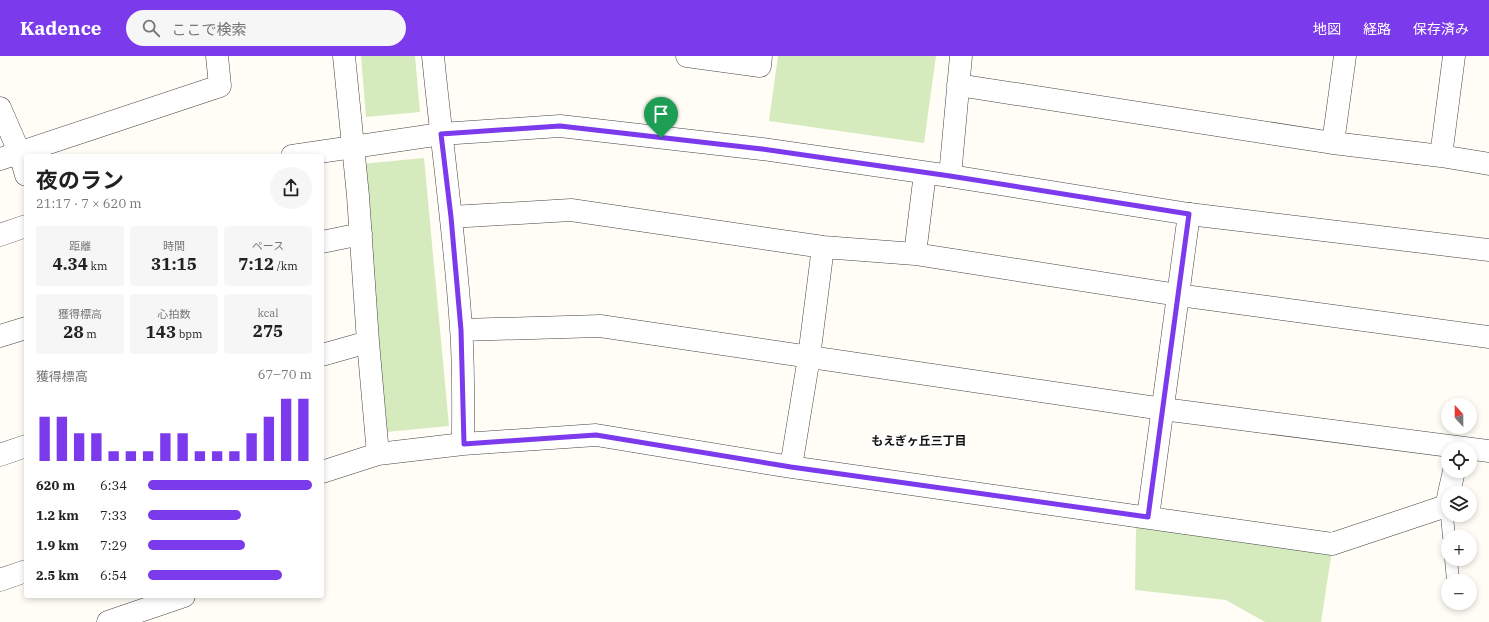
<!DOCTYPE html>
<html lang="ja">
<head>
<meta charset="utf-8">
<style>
  body { margin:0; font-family:"IBM Plex Serif","Noto Sans JP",serif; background:#f6f6f6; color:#222; height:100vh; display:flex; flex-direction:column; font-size:15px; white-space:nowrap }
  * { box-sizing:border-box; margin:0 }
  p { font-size:13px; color:#767676 }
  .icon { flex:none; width:22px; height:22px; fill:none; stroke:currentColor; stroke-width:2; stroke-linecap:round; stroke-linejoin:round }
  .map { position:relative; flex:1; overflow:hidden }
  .drawer { position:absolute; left:24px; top:98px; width:300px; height:444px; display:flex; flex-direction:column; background:#fff; border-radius:4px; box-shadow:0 2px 6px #0003 }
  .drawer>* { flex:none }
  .needle { width:26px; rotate:339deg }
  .controls { position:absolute; left:1441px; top:342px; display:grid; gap:8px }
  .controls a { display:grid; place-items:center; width:36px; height:36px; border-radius:50%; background:#fff; box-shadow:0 2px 6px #0003; font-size:20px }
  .pin { position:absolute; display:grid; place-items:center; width:34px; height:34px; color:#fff; margin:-41px -17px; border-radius:50% 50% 50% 0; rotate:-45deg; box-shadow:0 0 4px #0007 }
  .pin .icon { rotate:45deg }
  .round { display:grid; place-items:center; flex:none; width:42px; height:42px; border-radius:21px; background:#f6f6f6 }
  .head { display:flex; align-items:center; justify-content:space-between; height:68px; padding:0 12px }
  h1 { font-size:22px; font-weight:700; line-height:30px }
  .metrics { display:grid; grid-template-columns:repeat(3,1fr); gap:6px; height:68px; padding:4px 12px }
  .metrics div { display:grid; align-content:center; border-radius:4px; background:#f6f6f6; text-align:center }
  .metrics b { font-size:17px; font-weight:700 }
  .metrics small { font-size:11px; font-weight:400 }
  .metrics p { font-size:11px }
  .chart { height:112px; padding:8px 12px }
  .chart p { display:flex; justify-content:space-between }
  .chart svg { width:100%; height:72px; margin-top:4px; stroke:#7c3aed; stroke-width:6 }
  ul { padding:0 12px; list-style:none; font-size:13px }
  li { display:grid; grid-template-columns:64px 48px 1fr; align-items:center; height:30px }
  li i { height:10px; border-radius:5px; background:#7c3aed }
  header { display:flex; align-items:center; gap:24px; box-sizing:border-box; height:56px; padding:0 20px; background:#7c3aed; color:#fff }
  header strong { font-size:19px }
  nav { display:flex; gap:22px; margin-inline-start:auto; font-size:14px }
  .search { width:280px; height:36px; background:#f6f6f6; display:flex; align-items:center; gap:10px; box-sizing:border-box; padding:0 14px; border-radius:22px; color:#767676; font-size:15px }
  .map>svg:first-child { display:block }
  .green { fill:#d5ebbd }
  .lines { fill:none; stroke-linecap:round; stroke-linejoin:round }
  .service-casing { stroke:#444; stroke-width:13 }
  .minor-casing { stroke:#444; stroke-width:23 }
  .tertiary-casing { stroke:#444; stroke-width:23 }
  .service { stroke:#fff; stroke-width:12 }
  .minor { stroke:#fff; stroke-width:22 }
  .tertiary { stroke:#fff; stroke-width:22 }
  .route-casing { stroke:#fff; stroke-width:8 }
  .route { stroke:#7c3aed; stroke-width:5 }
  .labels { text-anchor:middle; stroke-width:4; stroke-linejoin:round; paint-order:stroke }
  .neighbourhood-label { font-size:12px; font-weight:bold; fill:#111; stroke:#fff }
</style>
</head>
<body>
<header>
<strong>Kadence</strong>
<div class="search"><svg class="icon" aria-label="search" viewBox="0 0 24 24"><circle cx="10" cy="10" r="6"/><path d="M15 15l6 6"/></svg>ここで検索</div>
<nav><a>地図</a><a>経路</a><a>保存済み</a></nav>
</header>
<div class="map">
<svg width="1489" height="566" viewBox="0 0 1489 566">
  <rect width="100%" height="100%" fill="#fffdf5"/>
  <!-- green -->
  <path class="green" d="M 361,0 L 415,0 L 420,56 L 366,61 Z
    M 778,0 L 936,0 L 924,87 L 769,65 Z
    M 424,102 L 449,370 L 386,376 L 361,108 Z
    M 1136,471 L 1332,494 L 1321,566 L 1265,566 L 1226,544 L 1135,534 Z"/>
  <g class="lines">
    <!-- service casing -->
    <g class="service-casing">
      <path id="service" d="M 1446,450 L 1449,481
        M 1451,503 L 1453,525"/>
    </g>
    <!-- minor casing -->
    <g class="minor-casing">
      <path id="minor" d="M 344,0 L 358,140 L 368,286 L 378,398
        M 433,0 C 442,91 455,181 461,272 C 464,311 463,349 463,388
        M 687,0 L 760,10 L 761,0
        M 958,29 L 1333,87 L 1441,100 L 1489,108
        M 0,52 L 20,98 L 26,119
        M 1333,87 L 1345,0
        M 1441,100 L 1454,0
        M 0,103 L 220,30 L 217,0
        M 950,120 L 961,0
        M 451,161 L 571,154 L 823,191 L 915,198 L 1178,239 L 1489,281
        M 322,186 L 361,178
        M 915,198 L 925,117
        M 461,274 L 600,270 L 1163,353 L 1489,395
        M 0,280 L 26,272
        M 322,299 L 368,286
        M 0,399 L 26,390
        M 791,411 L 809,301 L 823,191
        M 322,416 L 378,398 L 463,388 L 596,379 L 791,411 L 1332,488 L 1446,450 L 1448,442
        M 1449,437 L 1454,415
        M 1148,461 L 1189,158
        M 0,524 L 26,515
        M 108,566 L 184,540"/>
    </g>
    <!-- tertiary casing -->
    <g class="tertiary-casing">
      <path id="tertiary" d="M 292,100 L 441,78 L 560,70 L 762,93 L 950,120 L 1189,158 L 1489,194
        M 0,179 L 26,170"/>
    </g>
    <!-- service -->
    <use href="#service" class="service"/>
    <!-- minor -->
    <use href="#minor" class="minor"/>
    <!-- tertiary -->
    <use href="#tertiary" class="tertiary"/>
  </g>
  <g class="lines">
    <!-- route casing -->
    <g class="route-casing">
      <path id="route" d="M 560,70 L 762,93 L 950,120 L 1189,158 L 1148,461 L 791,411 L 596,379 L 464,388 L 461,274 L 451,161 L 441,78 Z"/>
    </g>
    <!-- route -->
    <use href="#route" class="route"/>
  </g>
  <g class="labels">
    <!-- neighbourhood labels -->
    <g class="neighbourhood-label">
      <text x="919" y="389">もえぎヶ丘三丁目</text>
    </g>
  </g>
</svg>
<div class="controls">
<a><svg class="needle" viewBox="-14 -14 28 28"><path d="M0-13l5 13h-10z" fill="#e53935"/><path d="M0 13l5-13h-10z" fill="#767676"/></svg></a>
<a><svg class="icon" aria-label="locate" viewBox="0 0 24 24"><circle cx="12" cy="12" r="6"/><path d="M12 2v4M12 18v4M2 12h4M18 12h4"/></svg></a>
<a><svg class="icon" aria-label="layers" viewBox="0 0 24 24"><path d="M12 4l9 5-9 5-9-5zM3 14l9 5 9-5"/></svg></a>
<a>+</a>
<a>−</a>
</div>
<div class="pin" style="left:661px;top:82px;background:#1e9e55"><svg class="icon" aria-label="arrive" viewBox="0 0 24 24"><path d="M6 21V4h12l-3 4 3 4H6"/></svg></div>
<section class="drawer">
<div class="head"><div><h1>夜のラン</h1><p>21:17 · 7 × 620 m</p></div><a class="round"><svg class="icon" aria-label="share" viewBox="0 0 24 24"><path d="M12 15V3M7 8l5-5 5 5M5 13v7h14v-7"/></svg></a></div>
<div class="metrics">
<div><p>距離</p><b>4.34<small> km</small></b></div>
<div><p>時間</p><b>31:15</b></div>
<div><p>ペース</p><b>7:12<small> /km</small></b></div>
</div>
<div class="metrics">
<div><p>獲得標高</p><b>28<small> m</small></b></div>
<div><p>心拍数</p><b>143<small> bpm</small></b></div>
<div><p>kcal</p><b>275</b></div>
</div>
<div class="chart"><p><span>獲得標高</span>67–70 m</p>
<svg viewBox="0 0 160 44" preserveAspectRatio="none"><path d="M5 44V17M15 44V17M25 44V27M35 44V27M45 44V38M55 44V38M65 44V38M75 44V27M85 44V27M95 44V38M105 44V38M115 44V38M125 44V27M135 44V17M145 44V6M155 44V6"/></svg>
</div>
<ul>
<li><b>620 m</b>6:34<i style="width:100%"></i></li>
<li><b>1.2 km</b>7:33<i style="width:57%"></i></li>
<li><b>1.9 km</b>7:29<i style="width:59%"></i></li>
<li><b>2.5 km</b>6:54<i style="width:82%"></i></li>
</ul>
</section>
</div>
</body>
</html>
